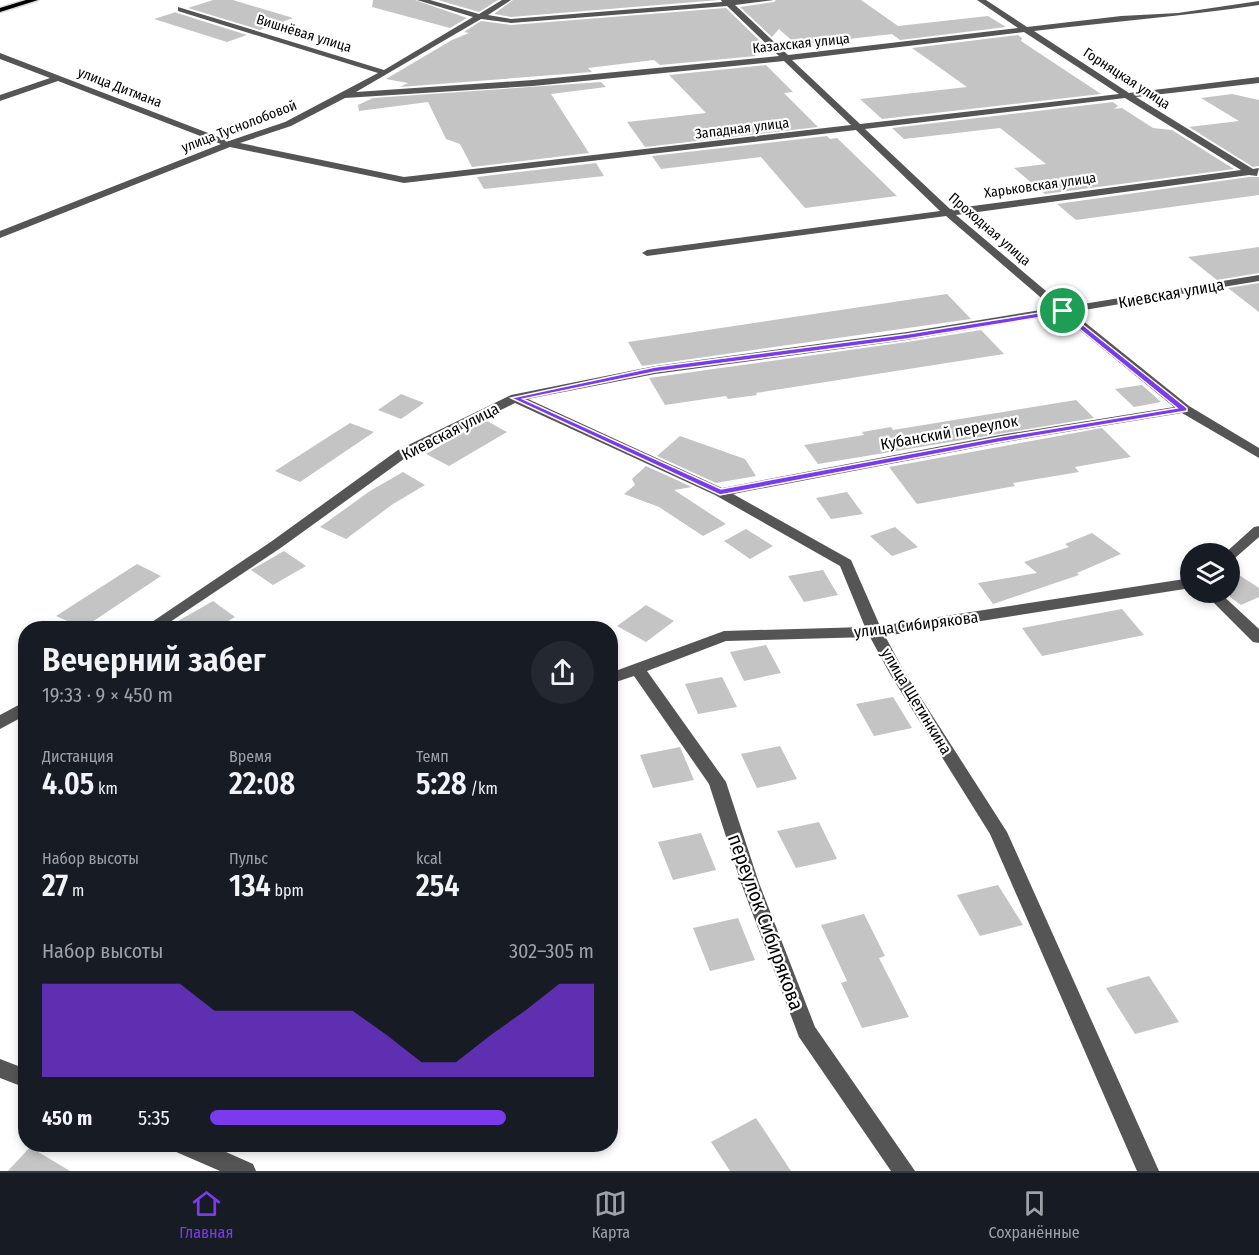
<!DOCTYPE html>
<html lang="ru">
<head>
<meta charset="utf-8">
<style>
  body { margin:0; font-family:"Fira Sans Condensed",sans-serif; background:#242831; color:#f1f3f6; height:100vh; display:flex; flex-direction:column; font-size:22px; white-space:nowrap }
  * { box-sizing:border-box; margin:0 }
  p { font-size:20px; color:#9ea1a6 }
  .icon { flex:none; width:33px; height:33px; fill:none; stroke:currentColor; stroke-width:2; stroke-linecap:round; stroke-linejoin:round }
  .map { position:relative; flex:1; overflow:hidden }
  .sheet { position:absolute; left:18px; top:621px; width:600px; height:531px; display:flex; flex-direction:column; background:#171b24; border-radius:24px; box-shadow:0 3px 9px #0003 }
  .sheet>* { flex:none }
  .controls { position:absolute; left:1180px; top:543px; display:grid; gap:12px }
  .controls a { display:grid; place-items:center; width:60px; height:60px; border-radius:50%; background:#171b24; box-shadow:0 3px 9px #0003; font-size:30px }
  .pin { position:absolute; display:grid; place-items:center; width:51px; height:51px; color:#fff; margin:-26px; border:3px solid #fff; border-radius:50%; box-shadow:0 2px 6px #0007 }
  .round { display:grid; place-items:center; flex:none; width:63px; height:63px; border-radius:32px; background:#242831 }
  .head { display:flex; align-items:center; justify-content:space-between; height:102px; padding:0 24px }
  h1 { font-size:33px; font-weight:600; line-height:45px }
  .stats { display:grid; grid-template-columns:repeat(3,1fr); gap:9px; height:102px; padding:6px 24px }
  .stats div { display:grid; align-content:center }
  .stats b { font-size:30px; font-weight:600 }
  .stats small { font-size:16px; font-weight:400 }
  .stats p { font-size:16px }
  .chart { height:168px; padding:12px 24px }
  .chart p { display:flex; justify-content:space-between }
  .chart svg { width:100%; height:108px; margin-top:6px; fill:#7c3aed; opacity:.7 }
  ul { padding:0 24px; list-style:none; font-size:20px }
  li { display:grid; grid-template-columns:96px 72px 1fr; align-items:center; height:45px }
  li i { height:15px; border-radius:8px; background:#7c3aed }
  .tabs { display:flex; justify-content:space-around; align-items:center; height:84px; border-top:2px solid #363941; background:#171b24; font-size:16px; color:#9ea1a6 }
  .tabs a { display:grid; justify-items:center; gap:3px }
  .tabs .active { color:#7c3aed }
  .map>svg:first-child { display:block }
  .building { fill:#c4c4c4 }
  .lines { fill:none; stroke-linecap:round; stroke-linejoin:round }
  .major-casing { stroke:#dbdbdb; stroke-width:3 }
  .minor { fill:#555; fill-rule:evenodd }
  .major { fill:#000; fill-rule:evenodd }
  .route { fill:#7c3aed; stroke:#fff; stroke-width:1.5; fill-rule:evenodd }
  .labels { text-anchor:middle; stroke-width:4.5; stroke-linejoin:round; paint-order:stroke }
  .far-street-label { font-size:14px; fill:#000; stroke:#fff }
  .street-label { font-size:16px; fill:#000; stroke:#fff }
  .near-street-label { font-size:20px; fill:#000; stroke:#fff }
</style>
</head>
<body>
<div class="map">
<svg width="1259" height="1171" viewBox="0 0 1259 1171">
  <rect width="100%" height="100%" fill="#fff"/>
  <!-- building -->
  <path class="building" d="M 213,0 L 233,0 L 293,18 L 260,30 L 188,8 Z
    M 373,0 L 415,0 L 467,18 L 450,28 L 372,7 Z
    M 438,0 L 498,0 L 479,12 Z
    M 513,0 L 719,0 L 511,17 L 494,14 Z
    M 776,0 L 861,0 L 898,26 L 988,16 L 1006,27 L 900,40 L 892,34 L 797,45 L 779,29 L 772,37 L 740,7 L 774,2 Z
    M 726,8 L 764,45 L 755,55 L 756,56 L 660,65 L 654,60 L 588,68 L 592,72 L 400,87 L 408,83 L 386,79 L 452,40 L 469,33 L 464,32 L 481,21 L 511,25 Z
    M 176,12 L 177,13 L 247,35 L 227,42 L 154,19 Z
    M 1018,35 L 1022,38 L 1021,41 L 1101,94 L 882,119 L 860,99 L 967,87 L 912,48 Z
    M 766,65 L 793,92 L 784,93 L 818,127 L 645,147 L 627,122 L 706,113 L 669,75 Z
    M 601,82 L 606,87 L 551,94 L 589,153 L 472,167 L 460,144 L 446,139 L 428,102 L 359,111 L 358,105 L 373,98 Z
    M 1232,94 L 1259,100 L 1259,166 L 1253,167 L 1189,127 L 1239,121 L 1201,98 Z
    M 1113,102 L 1118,106 L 1114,109 L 1122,108 L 1153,128 L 1172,130 L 1234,169 L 1045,194 L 1014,168 L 1046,164 L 1000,128 L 904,139 L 892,128 Z
    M 827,136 L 830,139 L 837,138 L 897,196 L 805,208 L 761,157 L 661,169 L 652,156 Z
    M 596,163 L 604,176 L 484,189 L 477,177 Z
    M 1249,177 L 1259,177 L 1259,195 L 1076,220 L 1057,204 Z
    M 1259,247 L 1259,273 L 1217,280 L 1188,257 Z
    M 1259,283 L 1259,312 L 1228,288 Z
    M 947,294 L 971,319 L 642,366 L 628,342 Z
    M 981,330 L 1004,354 L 756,393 L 757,395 L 728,399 L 726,396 L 665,405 L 649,378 L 907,342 Z
    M 1142,385 L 1161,402 L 1134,407 L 1115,389 Z
    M 401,394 L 424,403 L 401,419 L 378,410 Z
    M 1076,400 L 1094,418 L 818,464 L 804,445 L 864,435 L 862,432 L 891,427 L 893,430 Z
    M 485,420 L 507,432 L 449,466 L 426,454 Z
    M 350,423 L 374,432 L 300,482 L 275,471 Z
    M 1102,428 L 1131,457 L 1075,467 L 1079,472 L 1013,483 L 1015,486 L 917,504 L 889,467 Z
    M 680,436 L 745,459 L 756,476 L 716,483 L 657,456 Z
    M 646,466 L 692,487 L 674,490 L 726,524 L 703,536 L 659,507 L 624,494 L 635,485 L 632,479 Z
    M 403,472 L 425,485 L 393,504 L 346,539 L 320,527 L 370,491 Z
    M 847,492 L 863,514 L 831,519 L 816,498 Z
    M 895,527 L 918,547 L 892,556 L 870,536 Z
    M 746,529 L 773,546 L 750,559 L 724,541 Z
    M 1092,533 L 1121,554 L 1077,573 L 1079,575 L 993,604 L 978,583 L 1037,573 L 1024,562 L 1069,547 L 1065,544 Z
    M 284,551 L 306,566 L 273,585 L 251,570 Z
    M 137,564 L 161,576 L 83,628 L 56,616 Z
    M 1230,569 L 1259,588 L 1259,597 L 1241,605 L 1230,597 Z
    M 823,570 L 838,595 L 804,602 L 788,576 Z
    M 213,601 L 235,617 L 216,628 L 166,628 Z
    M 646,605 L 674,621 L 646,642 L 617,626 Z
    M 1122,609 L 1144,635 L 1042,656 L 1022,628 Z
    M 766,645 L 781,673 L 744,681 L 730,652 Z
    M 722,677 L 737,707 L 698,714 L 685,684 Z
    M 893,697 L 912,728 L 874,736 L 856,704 Z
    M 780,746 L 797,779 L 757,788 L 741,754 Z
    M 680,747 L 694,780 L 653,788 L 640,755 Z
    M 819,822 L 837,859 L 796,868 L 777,831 Z
    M 701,833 L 716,870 L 673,880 L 658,842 Z
    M 998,885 L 1023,925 L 980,936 L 957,895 Z
    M 864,914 L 885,956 L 879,958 L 909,1017 L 862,1028 L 841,983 L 847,981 L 821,925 Z
    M 738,918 L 755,960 L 710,971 L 693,928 Z
    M 1149,976 L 1179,1022 L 1135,1034 L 1106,988 Z
    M 756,1118 L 791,1171 L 730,1171 L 711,1142 Z
    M 30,1147 L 70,1171 L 8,1171 Z"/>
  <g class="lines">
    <!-- major casing -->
    <g class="major-casing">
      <path id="major" d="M 26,0 L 38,0 L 0,12 L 0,8 Z"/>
    </g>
    <!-- minor -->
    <path class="minor" d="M 417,0 L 430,0 L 479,14 L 502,0 L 511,0 L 488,15 L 511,19 L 722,2 L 721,0 L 774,0 L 735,5 L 788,55 L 1018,28 L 977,0 L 986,0 L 1027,27 L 1121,16 L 1178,13 L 1259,1 L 1259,5 C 1184,16 1109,22 1034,31 L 1129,93 L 1259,77 L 1259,83 L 1136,97 L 1253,169 L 1259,168 L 1257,176 L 1249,175 L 956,215 L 1065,307 L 1259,275 L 1259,281 L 1072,312 L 1189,406 L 1259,448 L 1259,458 L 1182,413 L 1000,443 L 733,494 L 851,560 L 880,626 L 1191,578 L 1191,588 L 885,636 L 905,673 L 1007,832 L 1159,1171 L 1137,1171 L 990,834 L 890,674 L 870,637 L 726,641 L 647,671 L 726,782 L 759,883 L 815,1027 L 915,1171 L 891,1171 L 799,1037 L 741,883 L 709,784 L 634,676 L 610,684 L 610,673 L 724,631 L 865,627 L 840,566 L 715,495 L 515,403 L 408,456 L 282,547 L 161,628 L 143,628 L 272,541 L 398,450 L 511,395 L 655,366 L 907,332 L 1053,308 L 946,216 L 647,256 L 642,253 L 647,250 L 940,211 L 856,130 L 404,183 L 230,147 L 0,238 L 0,231 L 221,144 L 58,81 L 0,101 L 0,95 L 50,78 L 0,59 L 0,53 L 229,141 L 285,122 L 378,73 L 178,11 L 178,7 L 384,70 L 473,17 ZM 727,6 L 779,56 L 533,80 L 356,92 L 481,19 L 511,23 ZM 1024,32 L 1119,94 L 860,124 L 792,60 ZM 784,61 L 851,125 L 404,177 L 240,143 L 291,126 L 345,98 L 533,86 ZM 1125,98 L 1241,170 L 950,209 L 865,129 ZM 1060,314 L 1174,407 L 1000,435 L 722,488 L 528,399 L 655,374 L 907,340 Z
      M 1259,526 L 1259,537 L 1235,558 L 1230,559 L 1230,554 L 1224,554 L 1254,527 Z
      M 1203,592 L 1219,592 L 1259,629 L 1259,643 L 1253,642 Z
      M 26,701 L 26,715 L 0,729 L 0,715 Z
      M 0,1059 L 26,1069 L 26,1088 L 0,1078 Z
      M 171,1144 L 208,1144 L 253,1164 L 256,1171 L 220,1171 L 174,1151 Z"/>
    <!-- major -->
    <use href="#major" class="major"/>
  </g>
  <!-- route -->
  <path class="route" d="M 1063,309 L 1187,408 L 1187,411 L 1000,442 L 720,495 L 511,398 L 655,367 L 907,334 ZM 1061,314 L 1177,408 L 1000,437 L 721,489 L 523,399 L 655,372 L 907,339 Z"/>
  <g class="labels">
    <!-- far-street labels -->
    <g class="far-street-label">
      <text transform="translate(304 33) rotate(17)" y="5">Вишнёвая улица</text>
      <text transform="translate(801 43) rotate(-6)" y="5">Казахская улица</text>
      <text transform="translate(1127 78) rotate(33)" y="5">Горняцкая улица</text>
      <text transform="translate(120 87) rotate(21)" y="5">улица Дитмана</text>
      <text transform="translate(239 126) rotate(-21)" y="5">улица Туснолобовой</text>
      <text transform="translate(742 128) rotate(-7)" y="5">Западная улица</text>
      <text transform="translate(1040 185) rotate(-8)" y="5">Харьковская улица</text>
      <text transform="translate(990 229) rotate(41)" y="5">Проходная улица</text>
    </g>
    <!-- street labels -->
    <g class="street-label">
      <text transform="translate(1171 293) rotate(-10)" y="6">Киевская улица</text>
      <text transform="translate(450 431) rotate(-27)" y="6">Киевская улица</text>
      <text transform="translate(949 432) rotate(-10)" y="6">Кубанский переулок</text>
      <text transform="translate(916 624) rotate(-7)" y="6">улица Сибирякова</text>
      <text transform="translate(917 701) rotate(59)" y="6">улица Щетинкина</text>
    </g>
    <!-- near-street labels -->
    <g class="near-street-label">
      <text transform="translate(766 922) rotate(70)" y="7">переулок Сибирякова</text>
    </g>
  </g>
</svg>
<div class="controls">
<a><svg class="icon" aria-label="layers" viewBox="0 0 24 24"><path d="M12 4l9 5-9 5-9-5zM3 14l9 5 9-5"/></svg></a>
</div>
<div class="pin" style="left:1063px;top:311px;background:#1e9e55"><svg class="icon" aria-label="arrive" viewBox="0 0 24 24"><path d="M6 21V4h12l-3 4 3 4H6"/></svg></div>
<section class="sheet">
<div class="head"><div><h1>Вечерний забег</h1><p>19:33 · 9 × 450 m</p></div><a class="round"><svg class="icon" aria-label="share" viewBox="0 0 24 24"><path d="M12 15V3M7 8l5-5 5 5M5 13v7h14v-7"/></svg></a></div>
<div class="stats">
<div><p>Дистанция</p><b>4.05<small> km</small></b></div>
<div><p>Время</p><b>22:08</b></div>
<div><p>Темп</p><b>5:28<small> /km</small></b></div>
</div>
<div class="stats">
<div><p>Набор высоты</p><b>27<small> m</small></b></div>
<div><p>Пульс</p><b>134<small> bpm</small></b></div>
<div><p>kcal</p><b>254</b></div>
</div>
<div class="chart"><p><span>Набор высоты</span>302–305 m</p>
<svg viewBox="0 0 160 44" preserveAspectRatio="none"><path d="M0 44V6L10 6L20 6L30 6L40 6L50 17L60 17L70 17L80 17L90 17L100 27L110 38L120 38L130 27L140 17L150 6L160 6V44z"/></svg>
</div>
<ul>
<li><b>450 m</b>5:35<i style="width:77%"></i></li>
</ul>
</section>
</div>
<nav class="tabs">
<a class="active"><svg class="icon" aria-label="home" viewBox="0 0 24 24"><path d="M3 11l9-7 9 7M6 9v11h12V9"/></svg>Главная</a>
<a><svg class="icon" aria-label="map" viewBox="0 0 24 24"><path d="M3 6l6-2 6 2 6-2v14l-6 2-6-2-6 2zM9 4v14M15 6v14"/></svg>Карта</a>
<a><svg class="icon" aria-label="saved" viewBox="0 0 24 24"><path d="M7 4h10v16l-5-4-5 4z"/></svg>Сохранённые</a>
</nav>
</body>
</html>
